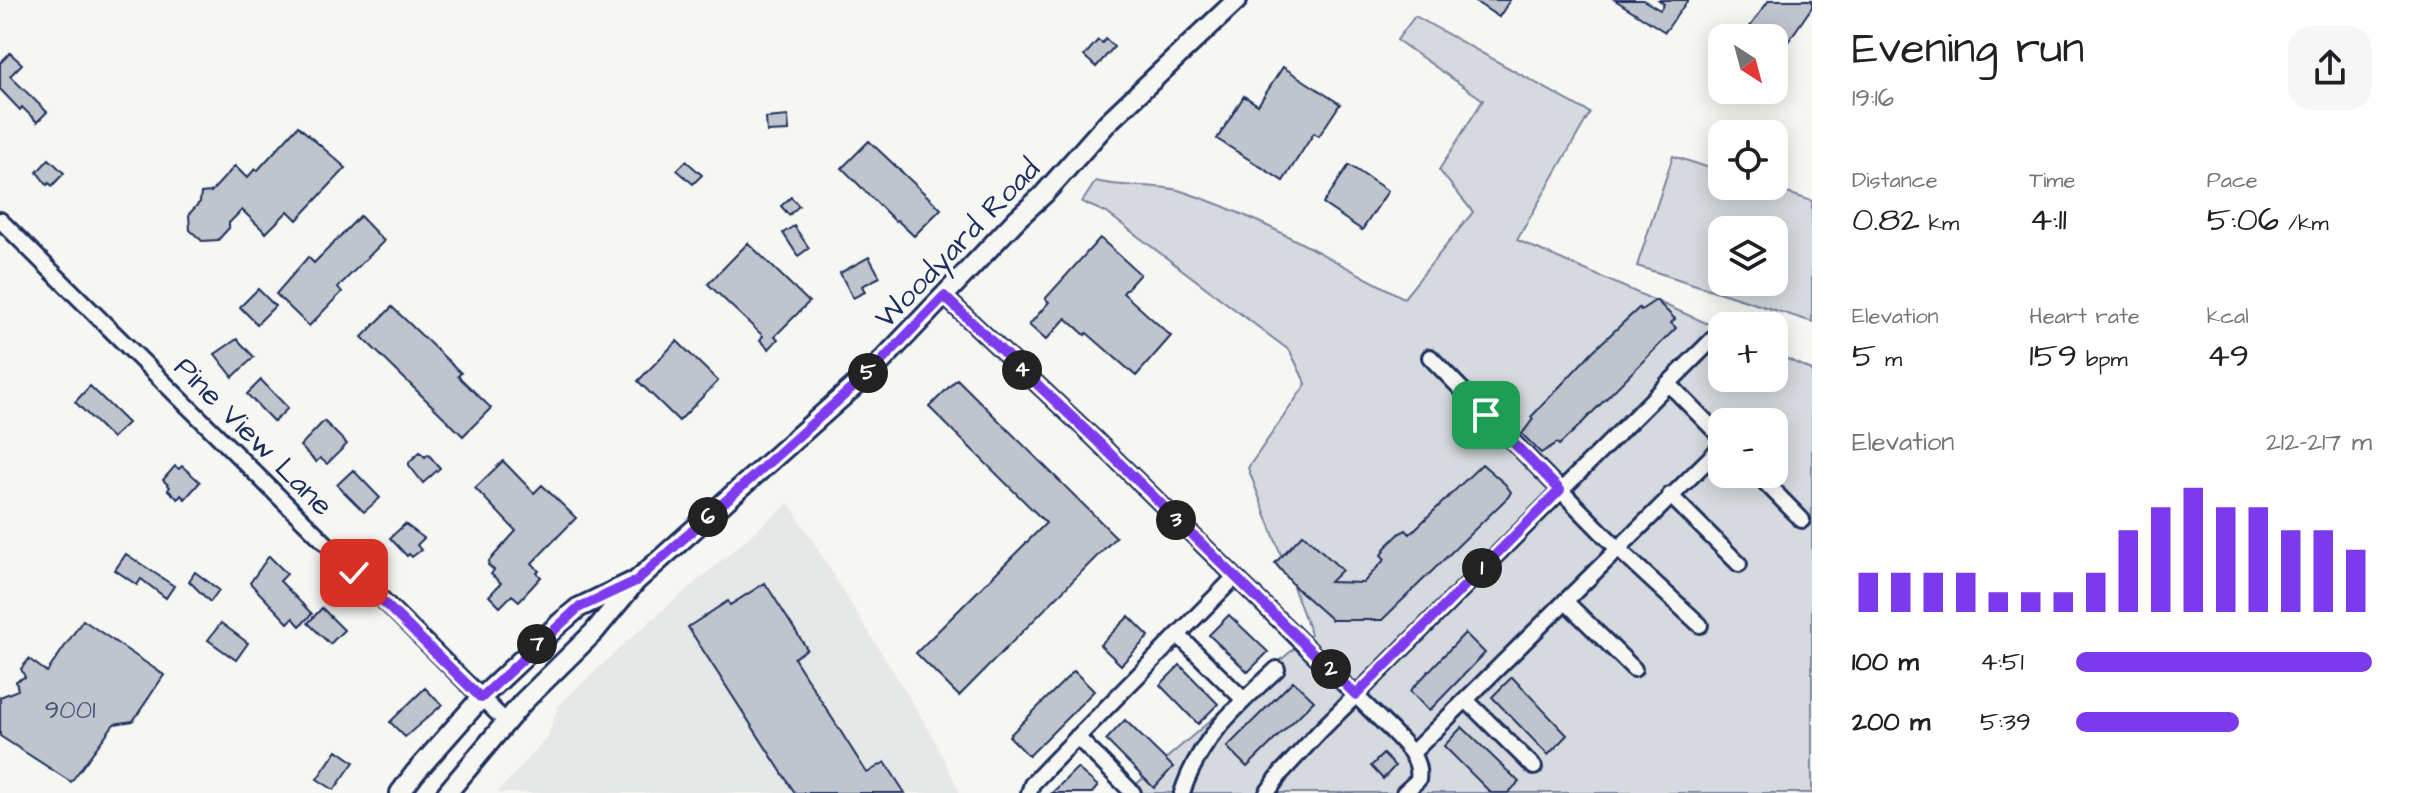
<!DOCTYPE html>
<html lang="en">
<head>
<meta charset="utf-8">
<style>
  body { margin:0; font-family:"Architects Daughter",sans-serif; background:#f6f6f6; color:#202124; height:100vh; display:flex; flex-direction:column; font-size:30px; white-space:nowrap }
  * { box-sizing:border-box; margin:0 }
  p { font-size:26px; color:#757577 }
  .icon { flex:none; width:44px; height:44px; fill:none; stroke:currentColor; stroke-width:2; stroke-linecap:round; stroke-linejoin:round }
  .map { position:relative; flex:1; overflow:hidden }
  .details { display:flex; flex-direction:column; background:#fff; width:600px }
  .details>* { flex:none }
  .needle { width:52px; rotate:144deg }
  .controls { position:absolute; left:1708px; top:24px; display:grid; gap:16px }
  .controls a { display:grid; place-items:center; width:80px; height:80px; border-radius:16px; background:#fff; box-shadow:0 4px 20px #0003; font-size:40px }
  .pin { position:absolute; display:grid; place-items:center; width:68px; height:68px; color:#fff; margin:-34px; border-radius:16px; box-shadow:0 4px 12px #0006 }
  .km { position:absolute; width:40px; height:40px; margin:-20px; border-radius:50%; background:#222; color:#fff; font-size:22px; line-height:40px; text-align:center }
  .round { display:grid; place-items:center; flex:none; width:84px; height:84px; border-radius:24px; background:#f6f6f6 }
  .head { display:flex; align-items:center; justify-content:space-between; height:136px; padding:0 40px }
  h1 { font-size:44px; font-weight:600; line-height:60px }
  .stats { display:grid; grid-template-columns:repeat(3,1fr); gap:12px; height:136px; padding:8px 40px }
  .stats div { display:grid; align-content:center }
  .stats b { font-size:34px; font-weight:600 }
  .stats small { font-size:22px; font-weight:400 }
  .stats p { font-size:22px }
  .chart { height:224px; padding:16px 40px }
  .chart p { display:flex; justify-content:space-between }
  .chart svg { width:100%; height:144px; margin-top:8px; stroke:#7c3aed; stroke-width:6 }
  ul { padding:0 40px; list-style:none; font-size:26px }
  li { display:grid; grid-template-columns:128px 96px 1fr; align-items:center; height:60px }
  li i { height:20px; border-radius:10px; background:#7c3aed }
  main { display:flex; flex:1; min-height:0 }
  .map>svg:first-child { display:block }
  .built { fill:#e6e7e7 }
  .green { fill:#d6d9dd; stroke:#78849e; stroke-width:2; fill-rule:evenodd }
  .building { fill:#c0c4cd; stroke:#1b2f5e; stroke-width:2 }
  .lines { fill:none; stroke-linecap:round; stroke-linejoin:round }
  .minor-casing { stroke:#1b2f5e; stroke-width:20 }
  .major-casing { stroke:#1b2f5e; stroke-width:24 }
  .minor { stroke:#f6f6f2; stroke-width:14 }
  .major { stroke:#f6f6f2; stroke-width:18 }
  .route-casing { stroke:#fff; stroke-width:16 }
  .route { stroke:#7c3aed; stroke-width:10 }
  .labels { text-anchor:middle; stroke-width:7; stroke-linejoin:round; paint-order:stroke }
  .number-label { font-size:26px; fill:#44547a }
  .street-label { font-size:30px; fill:#1b2f5e; stroke:#f6f6f2 }
</style>
</head>
<body>
<main>
<div class="map">
<svg width="1812" height="793" viewBox="0 0 1812 793">
  <rect width="100%" height="100%" fill="#f6f6f2"/>
  <filter id="ink" filterUnits="userSpaceOnUse"><feTurbulence type="fractalNoise" baseFrequency=".0125" numOctaves="2"/><feDisplacementMap in="SourceGraphic" scale="16" xChannelSelector="R" yChannelSelector="G"/><feConvolveMatrix kernelMatrix="1 2 1 2 8 2 1 2 1" color-interpolation-filters="sRGB"/></filter>
  <g filter="url(#ink)">
    <!-- built -->
    <path class="built" d="M 789,503 L 931,733 L 960,793 L 497,793 L 548,736 L 558,706 L 635,634 Z"/>
    <!-- green -->
    <path class="green" d="M 1415,16 L 1590,113 L 1517,240 L 1722,330 L 1722,378 L 1774,378 L 1774,353 L 1812,370 L 1812,793 L 1126,793 L 1311,634 L 1248,468 L 1306,384 L 1290,351 L 1107,213 L 1082,202 L 1096,181 C 1125,189 1157,183 1181,191 C 1260,216 1331,260 1404,298 L 1473,212 L 1439,170 L 1483,100 L 1397,40 ZM 1722,422 L 1774,422 L 1774,474 L 1722,474 Z
      M 1673,156 L 1722,172 L 1722,186 L 1766,186 L 1812,201 L 1812,322 L 1637,266 ZM 1774,230 L 1774,282 L 1722,282 L 1722,230 Z"/>
    <!-- building -->
    <path class="building" d="M 1473,0 L 1510,0 L 1499,17 Z
      M 1615,0 L 1643,0 L 1660,10 L 1664,4 L 1659,0 L 1688,0 L 1665,32 Z
      M 1769,0 L 1812,0 L 1812,7 L 1774,62 L 1774,38 L 1742,38 Z
      M 1106,39 L 1114,47 L 1096,67 L 1084,56 L 1098,40 L 1102,43 Z
      M 10,53 L 22,64 L 10,76 L 47,112 L 37,122 L 22,107 L 20,110 L 0,89 L 0,63 Z
      M 1283,67 L 1340,104 L 1319,136 L 1314,133 L 1283,181 L 1217,139 L 1244,96 L 1258,105 Z
      M 788,116 L 789,131 L 767,132 L 766,118 Z
      M 298,126 L 346,168 L 297,220 L 288,211 L 266,233 L 242,210 L 229,223 L 229,228 L 218,240 L 202,241 L 190,230 L 189,214 L 200,202 L 201,193 L 211,192 L 235,166 L 247,178 L 255,169 L 257,171 Z
      M 869,141 L 941,209 L 914,236 L 897,220 L 895,221 L 842,168 Z
      M 49,159 L 64,173 L 52,186 L 49,183 L 47,185 L 37,172 Z
      M 686,161 L 702,175 L 693,184 L 677,170 Z
      M 1349,165 L 1388,191 L 1362,230 L 1323,204 Z
      M 791,197 L 799,206 L 789,215 L 781,206 Z
      M 360,216 L 384,241 L 338,287 L 342,292 L 309,326 L 276,294 L 308,257 L 314,263 Z
      M 794,226 L 809,248 L 798,256 L 783,233 Z
      M 1100,238 L 1140,274 L 1123,293 L 1171,336 L 1136,376 L 1087,333 L 1085,335 L 1066,318 L 1046,340 L 1029,325 L 1049,302 L 1045,299 Z
      M 748,243 L 809,302 L 775,336 L 778,339 L 769,349 L 760,340 L 763,336 L 708,284 Z
      M 869,257 L 880,277 L 862,286 L 865,292 L 853,298 L 840,273 Z
      M 258,289 L 275,306 L 257,324 L 240,307 Z
      M 1656,300 L 1675,319 L 1671,323 L 1676,328 L 1576,429 L 1559,445 L 1557,443 L 1541,453 L 1522,434 L 1533,419 L 1531,417 L 1594,350 L 1639,308 L 1641,310 Z
      M 392,307 L 461,373 L 458,376 L 491,408 L 463,436 L 362,337 Z
      M 237,339 L 254,357 L 233,377 L 215,354 Z
      M 677,341 L 718,381 L 679,421 L 638,381 Z
      M 957,379 L 1116,537 L 959,696 L 916,653 L 1046,523 L 929,407 Z
      M 261,380 L 288,408 L 274,422 L 247,394 Z
      M 90,386 L 128,423 L 112,438 L 75,402 Z
      M 324,421 L 347,444 L 327,464 L 320,458 L 316,462 L 300,446 Z
      M 420,452 L 425,457 L 428,454 L 440,468 L 423,483 L 409,465 L 409,462 Z
      M 503,461 L 534,493 L 542,485 L 576,518 L 532,563 L 539,571 L 537,573 L 541,577 L 519,601 L 512,595 L 500,607 L 489,596 L 501,583 L 491,574 L 494,570 L 488,565 L 489,561 L 516,531 L 475,488 Z
      M 1482,464 L 1505,484 L 1511,492 L 1508,497 L 1382,620 L 1332,620 L 1296,588 L 1275,563 L 1303,534 L 1342,570 L 1330,582 L 1363,583 L 1385,559 L 1381,555 L 1385,551 L 1384,549 L 1400,533 L 1406,530 L 1410,534 Z
      M 175,466 L 179,469 L 182,466 L 200,482 L 185,499 L 181,495 L 178,499 L 168,490 L 170,487 L 163,480 Z
      M 353,470 L 380,498 L 364,512 L 337,485 Z
      M 405,524 L 424,538 L 417,545 L 421,550 L 412,557 L 409,554 L 407,556 L 390,538 Z
      M 126,554 L 174,586 L 166,598 L 141,579 L 137,585 L 115,570 Z
      M 269,556 L 287,574 L 280,581 L 312,614 L 300,626 L 293,618 L 288,623 L 250,583 Z
      M 195,572 L 219,590 L 210,602 L 189,581 Z
      M 765,583 L 807,649 L 794,658 L 867,773 L 885,762 L 905,793 L 795,793 L 688,627 L 728,601 L 730,605 Z
      M 322,608 L 344,630 L 330,644 L 308,623 Z
      M 1229,615 L 1268,652 L 1248,672 L 1209,635 Z
      M 1129,616 L 1149,636 L 1121,665 L 1100,645 Z
      M 83,620 L 164,675 L 133,721 L 114,724 L 71,782 L 0,736 L 0,697 L 18,690 L 16,681 L 25,677 L 21,669 L 29,659 L 47,672 Z
      M 221,623 L 248,643 L 236,660 L 208,640 Z
      M 1465,633 L 1485,653 L 1429,711 L 1410,691 Z
      M 1180,665 L 1218,704 L 1198,724 L 1160,685 Z
      M 1074,671 L 1094,691 L 1029,756 L 1009,736 Z
      M 1512,677 L 1567,735 L 1548,755 L 1492,697 Z
      M 1293,681 L 1314,701 L 1247,767 L 1227,747 Z
      M 425,688 L 442,705 L 405,737 L 390,722 Z
      M 1125,720 L 1173,767 L 1154,788 L 1106,740 Z
      M 1462,727 L 1519,782 L 1508,793 L 1491,793 L 1444,746 Z
      M 337,750 L 354,762 L 334,790 L 317,779 Z
      M 1383,754 L 1395,766 L 1383,779 L 1371,766 Z
      M 1077,768 L 1098,786 L 1092,793 L 1052,793 Z"/>
    <g class="lines">
      <!-- minor casing -->
      <g class="minor-casing">
        <path id="minor" d="M 0,220 L 506,722
          M 944,296 L 1094,438 L 1393,732 C 1407,747 1421,759 1418,780 L 1404,793
          M 1430,357 L 1617,548 L 1700,625
          M 1668,383 L 1722,438
          M 1757,474 L 1802,520
          M 1670,495 L 1739,564
          M 1565,601 L 1634,669
          M 1178,635 L 1244,700
          M 1466,700 L 1534,767
          M 1077,737 L 1133,793
          M 1412,753 L 1722,446
          M 1029,793 L 1032,784 L 1049,766 L 1235,577
          M 1182,793 C 1200,738 1236,707 1277,669
          M 1267,793 L 1281,773 L 1320,731 L 1721,331"/>
      </g>
      <!-- major casing -->
      <g class="major-casing">
        <path id="major" d="M 400,793 L 415,773 L 481,698 L 559,624 L 578,608 L 630,583
          M 447,793 L 523,702 L 594,632 L 636,581 L 878,365 L 1018,218 L 1044,194 L 1108,122 L 1237,0"/>
      </g>
      <!-- minor -->
      <use href="#minor" class="minor"/>
      <!-- major -->
      <use href="#major" class="major"/>
    </g>
  </g>
  <g class="lines" filter="url(#ink)">
    <!-- route casing -->
    <g class="route-casing">
      <path id="route" d="M 354,573 L 481,698 L 578,608 L 636,581 L 878,365 L 944,296 L 1094,438 L 1356,695 L 1560,490 L 1486,415"/>
    </g>
    <!-- route -->
    <use href="#route" class="route"/>
  </g>
  <g class="labels">
    <!-- number labels -->
    <g class="number-label">
      <text x="70" y="718">9001</text>
    </g>
    <!-- street labels -->
    <g class="street-label">
      <text transform="translate(957 243) rotate(-46)" y="10">Woodyard Road</text>
      <text transform="translate(254 436) rotate(45)" y="10">Pine View Lane</text>
    </g>
  </g>
</svg>
<div class="controls">
<a><svg class="needle" viewBox="-14 -14 28 28"><path d="M0-13l5 13h-10z" fill="#e53935"/><path d="M0 13l5-13h-10z" fill="#757577"/></svg></a>
<a><svg class="icon" aria-label="locate" viewBox="0 0 24 24"><circle cx="12" cy="12" r="6"/><path d="M12 2v4M12 18v4M2 12h4M18 12h4"/></svg></a>
<a><svg class="icon" aria-label="layers" viewBox="0 0 24 24"><path d="M12 4l9 5-9 5-9-5zM3 14l9 5 9-5"/></svg></a>
<a>+</a>
<a>−</a>
</div>
<div class="pin" style="left:1486px;top:415px;background:#1e9e55"><svg class="icon" aria-label="arrive" viewBox="0 0 24 24"><path d="M6 21V4h12l-3 4 3 4H6"/></svg></div>
<div class="pin" style="left:354px;top:573px;background:#d93025"><svg class="icon" aria-label="check" viewBox="0 0 24 24"><path d="M5 12l5 5 9-10"/></svg></div>
<b class="km" style="left:1482px;top:568px">1</b>
<b class="km" style="left:1331px;top:669px">2</b>
<b class="km" style="left:1176px;top:520px">3</b>
<b class="km" style="left:1022px;top:370px">4</b>
<b class="km" style="left:868px;top:373px">5</b>
<b class="km" style="left:708px;top:517px">6</b>
<b class="km" style="left:537px;top:644px">7</b>
</div>
<section class="details">
<div class="head"><div><h1>Evening run</h1><p>19:16</p></div><a class="round"><svg class="icon" aria-label="share" viewBox="0 0 24 24"><path d="M12 15V3M7 8l5-5 5 5M5 13v7h14v-7"/></svg></a></div>
<div class="stats">
<div><p>Distance</p><b>0.82<small> km</small></b></div>
<div><p>Time</p><b>4:11</b></div>
<div><p>Pace</p><b>5:06<small> /km</small></b></div>
</div>
<div class="stats">
<div><p>Elevation</p><b>5<small> m</small></b></div>
<div><p>Heart rate</p><b>159<small> bpm</small></b></div>
<div><p>kcal</p><b>49</b></div>
</div>
<div class="chart"><p><span>Elevation</span>212–217 m</p>
<svg viewBox="0 0 160 44" preserveAspectRatio="none"><path d="M5 44V32M15 44V32M25 44V32M35 44V32M45 44V38M55 44V38M65 44V38M75 44V32M85 44V19M95 44V12M105 44V6M115 44V12M125 44V12M135 44V19M145 44V19M155 44V25"/></svg>
</div>
<ul>
<li><b>100 m</b>4:51<i style="width:100%"></i></li>
<li><b>200 m</b>5:39<i style="width:55%"></i></li>
</ul>
</section>
</main>
</body>
</html>
